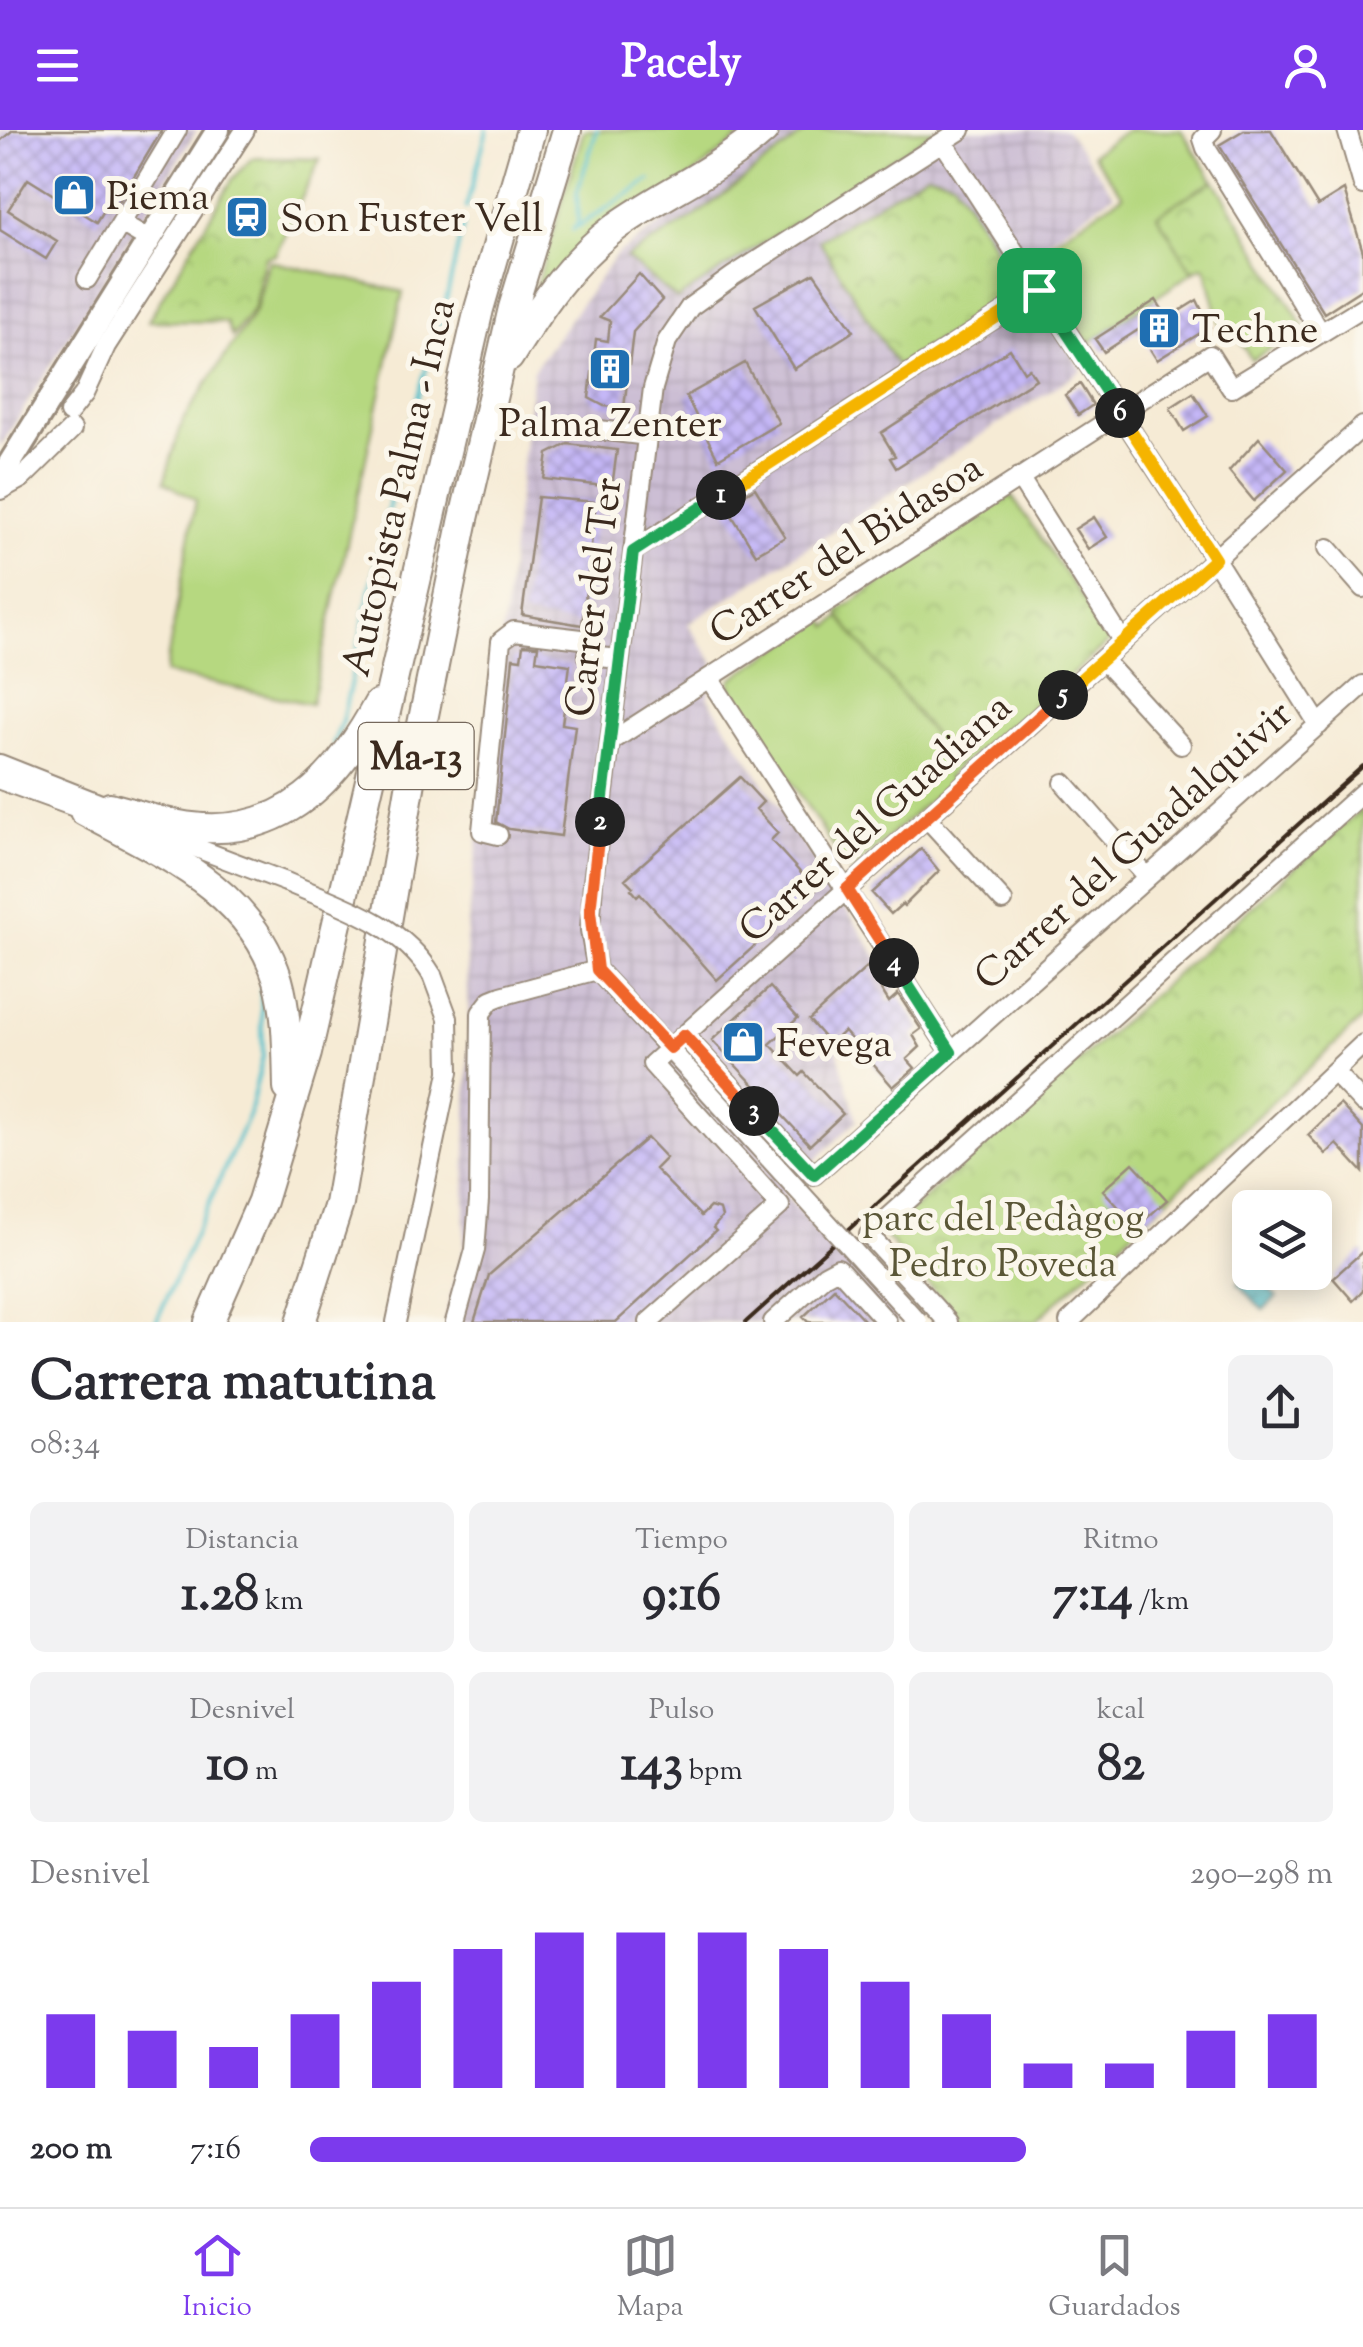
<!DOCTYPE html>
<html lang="es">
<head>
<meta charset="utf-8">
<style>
  body { margin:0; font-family:"Sorts Mill Goudy",serif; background:#f2f2f3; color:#2b2b33; height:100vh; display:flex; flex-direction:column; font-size:38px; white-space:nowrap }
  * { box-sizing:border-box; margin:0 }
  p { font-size:32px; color:#7c7c81 }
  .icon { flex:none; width:55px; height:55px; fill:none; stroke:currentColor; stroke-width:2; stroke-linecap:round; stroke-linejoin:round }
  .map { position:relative; height:1192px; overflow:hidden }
  .side { display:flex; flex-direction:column; background:#fff; flex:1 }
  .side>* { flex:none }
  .buttons { position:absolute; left:1232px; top:1060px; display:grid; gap:20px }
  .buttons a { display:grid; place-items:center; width:100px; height:100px; border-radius:15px; background:#fff; box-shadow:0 5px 25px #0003; font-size:50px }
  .pin { position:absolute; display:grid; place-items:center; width:85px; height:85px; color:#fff; margin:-42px; border-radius:20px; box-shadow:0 5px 15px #0006 }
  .km { position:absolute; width:50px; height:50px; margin:-25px; border-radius:50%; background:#222; color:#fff; font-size:28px; line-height:50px; text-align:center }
  .round { display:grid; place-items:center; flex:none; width:105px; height:105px; border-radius:15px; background:#f2f2f3 }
  .head { display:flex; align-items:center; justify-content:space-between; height:170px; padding:0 30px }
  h1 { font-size:55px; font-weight:700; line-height:75px }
  .stats { display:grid; grid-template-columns:repeat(3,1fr); gap:15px; height:170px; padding:10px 30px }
  .stats div { display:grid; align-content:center; border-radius:15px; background:#f2f2f3; text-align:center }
  .stats b { font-size:50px; font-weight:700 }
  .stats small { font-size:28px; font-weight:400 }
  .stats p { font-size:28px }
  .chart { height:280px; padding:20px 30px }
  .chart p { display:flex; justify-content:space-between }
  .chart svg { width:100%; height:180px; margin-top:10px; stroke:#7c3aed; stroke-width:6 }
  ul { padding:0 30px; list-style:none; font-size:32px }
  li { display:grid; grid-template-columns:160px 120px 1fr; align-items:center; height:75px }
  li i { height:25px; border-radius:12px; background:#7c3aed }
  header { display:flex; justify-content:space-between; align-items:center; height:130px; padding:0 30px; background:#7c3aed; color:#fff; font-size:45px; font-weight:700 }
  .tabs { display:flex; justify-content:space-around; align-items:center; height:140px; border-top:2px solid #e1e1e2; background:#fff; font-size:28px; color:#7c7c81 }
  .tabs a { display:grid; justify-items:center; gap:5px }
  .tabs .active { color:#7c3aed }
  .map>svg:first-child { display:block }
  .industrial { fill:url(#industrial-grid) }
  .grass { fill:#b6d880; stroke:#78814f; stroke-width:2.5 }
  .park { fill:url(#park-crowns); stroke:#78814f; stroke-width:2.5 }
  .water { fill:url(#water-ripples); stroke:#487675; stroke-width:2.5 }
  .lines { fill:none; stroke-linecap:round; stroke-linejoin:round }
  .stream { stroke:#54c1cc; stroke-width:4 }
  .building { fill:url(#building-cross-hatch) }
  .minor-casing { stroke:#988a7a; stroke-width:22 }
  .major-casing { stroke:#988a7a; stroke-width:28 }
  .highway-casing { stroke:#988a7a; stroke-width:32 }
  .minor { stroke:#fff; stroke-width:18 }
  .major { stroke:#fff; stroke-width:22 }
  .highway { stroke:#fff; stroke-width:28 }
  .rail { stroke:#3b2a1e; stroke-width:4 }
  .minor-bridge-casing { stroke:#988a7a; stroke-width:22; stroke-linecap:butt }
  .minor-bridge { stroke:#fff; stroke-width:18 }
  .split-1-casing { stroke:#fff; stroke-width:20 }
  .split-2-casing { stroke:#fff; stroke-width:20 }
  .split-3-casing { stroke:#fff; stroke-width:20 }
  .split-4-casing { stroke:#fff; stroke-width:20 }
  .split-5-casing { stroke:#fff; stroke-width:20 }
  .split-6-casing { stroke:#fff; stroke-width:20 }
  .split-7-casing { stroke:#fff; stroke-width:20 }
  .split-1 { stroke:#f5b400; stroke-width:12 }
  .split-2 { stroke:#22a559; stroke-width:12 }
  .split-3 { stroke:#f0652b; stroke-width:12 }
  .split-4 { stroke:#22a559; stroke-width:12 }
  .split-5 { stroke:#f0652b; stroke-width:12 }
  .split-6 { stroke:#f5b400; stroke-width:12 }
  .split-7 { stroke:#22a559; stroke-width:12 }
  .labels { text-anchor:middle; stroke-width:10; stroke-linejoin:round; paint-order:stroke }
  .shield { fill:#fbf7ec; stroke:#75685c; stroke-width:2.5 }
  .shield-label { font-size:38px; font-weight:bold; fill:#3b2a1e }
  .poi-label { font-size:40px; fill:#3b2a1e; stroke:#fbf7ec; text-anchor:start }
  .street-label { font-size:40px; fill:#3b2a1e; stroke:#fbf7ec }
  .park-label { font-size:40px; fill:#5a5636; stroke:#fbf7ec }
</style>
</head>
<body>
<header><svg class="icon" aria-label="menu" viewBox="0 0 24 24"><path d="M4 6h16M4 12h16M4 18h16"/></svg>Pacely<svg class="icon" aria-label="person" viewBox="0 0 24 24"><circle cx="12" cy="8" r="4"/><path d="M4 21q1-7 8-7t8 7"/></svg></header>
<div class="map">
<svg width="1363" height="1192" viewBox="0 0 1363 1192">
  <defs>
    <pattern id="industrial-grid" width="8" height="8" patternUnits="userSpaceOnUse" patternTransform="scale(2.5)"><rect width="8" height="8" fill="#ccbed4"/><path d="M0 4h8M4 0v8" fill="none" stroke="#b0a3b6"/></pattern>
    <pattern id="park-crowns" width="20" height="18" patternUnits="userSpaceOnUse" patternTransform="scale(2.5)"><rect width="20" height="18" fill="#b6d880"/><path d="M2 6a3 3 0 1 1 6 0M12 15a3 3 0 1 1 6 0" fill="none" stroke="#9dba6e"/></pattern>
    <pattern id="water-ripples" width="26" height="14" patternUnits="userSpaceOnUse" patternTransform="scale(2.5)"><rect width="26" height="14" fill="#54c1cc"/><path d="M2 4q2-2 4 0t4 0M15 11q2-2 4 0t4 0" fill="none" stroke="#479da5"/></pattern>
    <pattern id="building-cross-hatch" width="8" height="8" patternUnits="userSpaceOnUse" patternTransform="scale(2.5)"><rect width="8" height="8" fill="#c5b7f7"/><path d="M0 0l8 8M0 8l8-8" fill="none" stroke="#a195c7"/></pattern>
  </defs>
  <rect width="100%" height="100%" fill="#fbf7ec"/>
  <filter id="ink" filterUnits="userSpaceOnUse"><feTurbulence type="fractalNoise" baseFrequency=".01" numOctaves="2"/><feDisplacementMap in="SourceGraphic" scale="20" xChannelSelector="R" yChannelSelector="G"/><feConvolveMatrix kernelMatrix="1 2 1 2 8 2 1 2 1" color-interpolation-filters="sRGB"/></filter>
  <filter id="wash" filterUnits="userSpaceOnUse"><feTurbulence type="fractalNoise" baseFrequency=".0048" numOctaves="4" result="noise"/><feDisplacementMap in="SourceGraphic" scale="40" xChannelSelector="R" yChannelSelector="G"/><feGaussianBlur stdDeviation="2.25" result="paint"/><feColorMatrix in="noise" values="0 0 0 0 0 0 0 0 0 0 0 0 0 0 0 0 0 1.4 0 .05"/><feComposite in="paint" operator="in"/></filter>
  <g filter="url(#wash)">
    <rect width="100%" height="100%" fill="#f6ebd5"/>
    <!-- industrial -->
    <path class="industrial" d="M 0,0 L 197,0 L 0,317 Z
      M 788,0 L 1066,0 L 1114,64 L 1013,136 L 1082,240 L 688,494 L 714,533 L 708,568 L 897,857 L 837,919 L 857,990 L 782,1062 L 900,1192 L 444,1192 L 464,1117 L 469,893 L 466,810 L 533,240 L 616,125 L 751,32 Z"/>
    <!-- grass -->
    <path class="grass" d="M 584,0 L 749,0 L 530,177 Z
      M 808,0 L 936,0 L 677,169 L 626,128 L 694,87 Z
      M 1127,0 L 1181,0 L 1248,105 L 1089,213 L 1032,125 L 1123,65 L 1092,24 Z
      M 269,131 L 403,162 L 311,574 L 165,543 L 196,370 L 164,352 L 183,290 L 256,179 Z
      M 840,487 L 958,636 L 948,647 L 951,651 L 853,739 L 847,738 L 730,556 L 731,549 L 823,489 L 829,497 Z"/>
    <!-- park -->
    <path class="park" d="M 252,28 L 320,29 L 275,125 L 265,127 L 254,178 L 232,207 L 226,192 L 148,191 L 232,50 Z
      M 927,43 L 953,50 L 1021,159 L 897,236 L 819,110 Z
      M 1214,50 L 1304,197 L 1252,230 L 1234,202 L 1222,201 L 1205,137 L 1191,140 L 1157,85 Z
      M 1011,365 L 1111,510 L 1036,576 L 958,636 L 840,487 L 839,481 Z
      M 1363,677 L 1363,888 L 1035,1192 L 962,1192 L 884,1105 Z"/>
    <!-- water -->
    <path class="water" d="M 1250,1141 L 1277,1167 L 1263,1180 L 1238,1153 Z"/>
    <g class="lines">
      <!-- stream -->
      <path class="stream" d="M 466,78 L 487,0
        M 577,97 L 650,50
        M 573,100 L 578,92 L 577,63 L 597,0
        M 438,206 L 463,95
        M 333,614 L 342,591 C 371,466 392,335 435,213
        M 156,1192 L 249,984 L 263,926 L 261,859"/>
    </g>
    <g id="blocks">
      <!-- building -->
      <path class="building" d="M 13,0 L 162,0 L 118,73 L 111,69 L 97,92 L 28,49 L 8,80 L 57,111 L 46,129 L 0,100 L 0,11 Z
        M 1244,0 L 1271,0 L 1318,76 L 1344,60 L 1363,122 L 1363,158 L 1324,183 L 1219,15 Z
        M 814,143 L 854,201 L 794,239 L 755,176 Z
        M 639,144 L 662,170 L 633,202 L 624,278 L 604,276 L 589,268 L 596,209 L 608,211 L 610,191 L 600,187 Z
        M 1156,170 L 1168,188 L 1197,170 L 1210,197 L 1157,230 L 1138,200 L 1104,222 L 1095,209 Z
        M 1010,219 L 1024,242 L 1029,238 L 1036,249 L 896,338 L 890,328 L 895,326 L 881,303 Z
        M 745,233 L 779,293 L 718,329 L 686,266 Z
        M 1080,254 L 1093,275 L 1078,285 L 1065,265 Z
        M 1193,263 L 1208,286 L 1184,301 L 1170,278 Z
        M 1259,308 L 1287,340 L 1254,371 L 1229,341 Z
        M 568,314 L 617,320 L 612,357 L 544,349 L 548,324 Z
        M 755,358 L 785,407 L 756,424 L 726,376 Z
        M 538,367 L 596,372 L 582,495 L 522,485 Z
        M 1094,387 L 1107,407 L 1088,419 L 1075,399 Z
        M 523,515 L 538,516 L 536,530 L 570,535 L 562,594 L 575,596 L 561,706 L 509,699 L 496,692 L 513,528 L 521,529 Z
        M 740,647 L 763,672 L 756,679 L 778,703 L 771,710 L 816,760 L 717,850 L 640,763 L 637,766 L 631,759 L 633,757 L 625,749 Z
        M 921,719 L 939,741 L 904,776 L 902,774 L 891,784 L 872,763 Z
        M 867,837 L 889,872 L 898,864 L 921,899 L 913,905 L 920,917 L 907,929 L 915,938 L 893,957 L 844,901 L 830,914 L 809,890 Z
        M 770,857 L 798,888 L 770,914 L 800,946 L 804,942 L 843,984 L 810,1015 L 712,910 Z
        M 1340,974 L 1363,999 L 1363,1042 L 1337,1014 L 1326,1024 L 1308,1005 Z
        M 647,1008 L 666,1028 L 655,1039 L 701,1086 L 710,1077 L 720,1080 L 722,1087 L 713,1098 L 716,1101 L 616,1192 L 474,1192 L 489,1145 Z
        M 1133,1033 L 1167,1070 L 1137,1097 L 1103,1060 Z
        M 1363,1121 L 1363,1161 L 1353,1171 L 1333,1148 Z
        M 834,1158 L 866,1192 L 808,1192 L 803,1187 Z"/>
    </g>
  </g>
  <g filter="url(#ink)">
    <use href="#blocks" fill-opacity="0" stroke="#988a7a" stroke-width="2.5"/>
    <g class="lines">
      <!-- minor casing -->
      <g class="minor-casing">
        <path id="minor" d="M 1212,0 L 1203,9 L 1206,18 L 1321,203
          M 1347,0 L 1363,55
          M 943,12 L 1215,429 L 1319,595
          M 150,110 L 121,93 L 177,0
          M 87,149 L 121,93
          M 69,283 L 84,264 L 106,216 L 245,0
          M 574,297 L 648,306
          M 1019,347 L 1123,512
          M 0,360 L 22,348 L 72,299
          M 1328,418 L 1363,458
          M 633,421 L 1039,160
          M 1103,530 L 1181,615
          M 709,548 L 951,922
          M 610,612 L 1210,225 L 1231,258 L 1363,177
          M 0,634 L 116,680
          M 0,650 L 94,684
          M 1064,653 L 1147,747
          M 927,688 L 1003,771
          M 152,701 L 286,752
          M 498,705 L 482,701 L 501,511 L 514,501 L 590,510 L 588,526 L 620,529
          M 684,905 L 814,1045 L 1363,555
          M 1334,942 L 1363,973
          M 727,982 L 597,840 L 590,800 L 593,752 L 653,258 L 667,211 L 690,177 L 733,146 L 961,0
          M 396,1192 L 449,942 L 448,888 L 432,845
          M 455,1192 L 475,1120 L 479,1070 L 481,883 L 491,870 L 501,866 L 597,840
          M 649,1192 L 780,1076 L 652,934 L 1363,296
          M 773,1192 L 825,1145 L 838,1138 L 887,1192
          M 948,1192 L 869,1105 L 1363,662
          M 1069,1192 L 1363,914"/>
      </g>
      <!-- major casing -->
      <g class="major-casing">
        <path id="major" d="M 0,349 L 218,0"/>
      </g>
      <!-- highway casing -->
      <g class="highway-casing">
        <path id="highway" d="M 509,227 C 539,179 570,131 616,97 C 665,62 719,40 764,0
          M 110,677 C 137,684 164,694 192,697 C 284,708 338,648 378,574
          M 84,681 C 161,723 250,759 278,850 C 288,885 287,923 288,958
          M 209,1192 L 262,1071 L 307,923 L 479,179 L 531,0
          M 301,1192 L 339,1074 L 414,634 L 463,393 L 513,178 L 567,0"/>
      </g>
      <!-- minor -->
      <use href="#minor" class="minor"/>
      <!-- major -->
      <use href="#major" class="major"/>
      <!-- highway -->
      <use href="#highway" class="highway"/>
      <!-- rail -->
      <path class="rail" d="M 746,1192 L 1363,636"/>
      <!-- minor-bridge casing -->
      <g class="minor-bridge-casing">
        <path id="minor-bridge" d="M 286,752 C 339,775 400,792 432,845
          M 727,982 L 918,1192"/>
      </g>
      <!-- minor-bridge -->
      <use href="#minor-bridge" class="minor-bridge"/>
    </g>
  </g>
  <g class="lines" filter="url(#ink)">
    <!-- split-1 casing -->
    <g class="split-1-casing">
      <path id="split-1" d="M 721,365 L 1039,160"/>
    </g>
    <!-- split-2 casing -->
    <g class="split-2-casing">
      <path id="split-2" d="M 600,692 L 633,422 L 721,365"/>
    </g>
    <!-- split-3 casing -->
    <g class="split-3-casing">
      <path id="split-3" d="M 600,692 L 590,781 L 597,840 L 670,918 L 684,905 L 754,981"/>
    </g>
    <!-- split-4 casing -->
    <g class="split-4-casing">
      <path id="split-4" d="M 754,981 L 814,1045 L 951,922 L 894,833"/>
    </g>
    <!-- split-5 casing -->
    <g class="split-5-casing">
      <path id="split-5" d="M 894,833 L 847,759 L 1063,565"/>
    </g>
    <!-- split-6 casing -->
    <g class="split-6-casing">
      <path id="split-6" d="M 1063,565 L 1215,429 L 1120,283"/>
    </g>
    <!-- split-7 casing -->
    <g class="split-7-casing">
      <path id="split-7" d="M 1039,160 L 1120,283"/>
    </g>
    <!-- split-1 -->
    <use href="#split-1" class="split-1"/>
    <!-- split-2 -->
    <use href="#split-2" class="split-2"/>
    <!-- split-3 -->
    <use href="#split-3" class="split-3"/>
    <!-- split-4 -->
    <use href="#split-4" class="split-4"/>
    <!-- split-5 -->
    <use href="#split-5" class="split-5"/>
    <!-- split-6 -->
    <use href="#split-6" class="split-6"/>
    <!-- split-7 -->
    <use href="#split-7" class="split-7"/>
  </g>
  <!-- icons -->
  <defs>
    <g id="shop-square" transform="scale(2.25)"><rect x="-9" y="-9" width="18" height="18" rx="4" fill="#1f6fb2" stroke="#fbf7ec"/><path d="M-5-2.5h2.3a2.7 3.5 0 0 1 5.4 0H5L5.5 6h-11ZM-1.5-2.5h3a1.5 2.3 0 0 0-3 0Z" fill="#fff"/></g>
    <g id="station-square" transform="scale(2.25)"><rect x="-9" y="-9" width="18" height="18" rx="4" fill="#1f6fb2" stroke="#fbf7ec"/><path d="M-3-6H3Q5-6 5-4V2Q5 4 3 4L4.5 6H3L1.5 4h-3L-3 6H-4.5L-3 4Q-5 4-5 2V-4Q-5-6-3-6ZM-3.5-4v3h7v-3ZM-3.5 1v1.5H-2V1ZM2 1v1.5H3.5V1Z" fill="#fff"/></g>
    <g id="building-square" transform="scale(2.25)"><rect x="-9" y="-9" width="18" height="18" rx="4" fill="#1f6fb2" stroke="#fbf7ec"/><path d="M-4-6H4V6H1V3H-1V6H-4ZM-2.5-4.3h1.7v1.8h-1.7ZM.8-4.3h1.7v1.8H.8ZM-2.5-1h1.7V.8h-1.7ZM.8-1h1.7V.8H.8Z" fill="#fff"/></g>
  </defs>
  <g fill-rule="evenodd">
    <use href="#shop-square" x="74" y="65"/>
    <use href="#station-square" x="247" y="87"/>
    <use href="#building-square" x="1159" y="198"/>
    <use href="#building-square" x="610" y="239"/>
    <use href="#shop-square" x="743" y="912"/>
  </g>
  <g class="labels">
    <!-- shield labels -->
    <rect class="shield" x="358.5" y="593" width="115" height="66" rx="8"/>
    <g class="shield-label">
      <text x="416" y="639">Ma-13</text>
    </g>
    <!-- poi labels -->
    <g class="poi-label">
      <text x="106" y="79">Piema</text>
      <text x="280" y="101">Son Fuster Vell</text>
      <text x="1192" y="212">Techne</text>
      <text x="610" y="306" text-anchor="middle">Palma Zenter</text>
      <text x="776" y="926">Fevega</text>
    </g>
    <!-- street labels -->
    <g class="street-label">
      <text transform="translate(397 357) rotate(-77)" y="14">Autopista Palma - Inca</text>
      <text transform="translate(845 418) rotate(-33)" y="14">Carrer del Bidasoa</text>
      <text transform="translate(592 467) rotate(-83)" y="14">Carrer del Ter</text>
      <text transform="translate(874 687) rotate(-42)" y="14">Carrer del Guadiana</text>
      <text transform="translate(1132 714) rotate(-42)" y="14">Carrer del Guadalquivir</text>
    </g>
    <!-- park labels -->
    <g class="park-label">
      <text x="1003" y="1100">parc del Pedàgog<tspan x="1003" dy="46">Pedro Poveda</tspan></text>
    </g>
  </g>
</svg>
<div class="buttons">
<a><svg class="icon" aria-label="layers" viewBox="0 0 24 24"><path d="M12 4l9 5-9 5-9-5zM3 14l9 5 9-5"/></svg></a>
</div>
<div class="pin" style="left:1039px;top:160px;background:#1e9e55"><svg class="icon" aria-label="arrive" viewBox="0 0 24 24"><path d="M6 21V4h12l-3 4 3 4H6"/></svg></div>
<b class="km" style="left:721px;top:365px">1</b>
<b class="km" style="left:600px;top:692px">2</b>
<b class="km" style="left:754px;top:981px">3</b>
<b class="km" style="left:894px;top:833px">4</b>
<b class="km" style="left:1063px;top:565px">5</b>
<b class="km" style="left:1120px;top:283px">6</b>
</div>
<section class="side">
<div class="head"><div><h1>Carrera matutina</h1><p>08:34</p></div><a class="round"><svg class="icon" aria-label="share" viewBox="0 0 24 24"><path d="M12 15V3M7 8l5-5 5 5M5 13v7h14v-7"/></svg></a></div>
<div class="stats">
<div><p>Distancia</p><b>1.28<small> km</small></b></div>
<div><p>Tiempo</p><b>9:16</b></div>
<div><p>Ritmo</p><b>7:14<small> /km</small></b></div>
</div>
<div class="stats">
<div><p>Desnivel</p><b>10<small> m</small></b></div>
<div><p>Pulso</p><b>143<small> bpm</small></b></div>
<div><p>kcal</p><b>82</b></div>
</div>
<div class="chart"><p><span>Desnivel</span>290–298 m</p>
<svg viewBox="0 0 160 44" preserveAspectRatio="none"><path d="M5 44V26M15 44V30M25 44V34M35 44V26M45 44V18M55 44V10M65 44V6M75 44V6M85 44V6M95 44V10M105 44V18M115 44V26M125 44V38M135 44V38M145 44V30M155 44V26"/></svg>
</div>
<ul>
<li><b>200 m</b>7:16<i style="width:70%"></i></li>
</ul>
</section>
<nav class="tabs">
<a class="active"><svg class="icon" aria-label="home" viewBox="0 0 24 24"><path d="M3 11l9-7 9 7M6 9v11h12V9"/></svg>Inicio</a>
<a><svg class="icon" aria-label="map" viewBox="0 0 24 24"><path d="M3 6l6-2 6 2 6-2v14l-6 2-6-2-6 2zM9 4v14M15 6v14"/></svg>Mapa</a>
<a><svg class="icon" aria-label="saved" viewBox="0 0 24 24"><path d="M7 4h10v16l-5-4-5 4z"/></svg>Guardados</a>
</nav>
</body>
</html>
